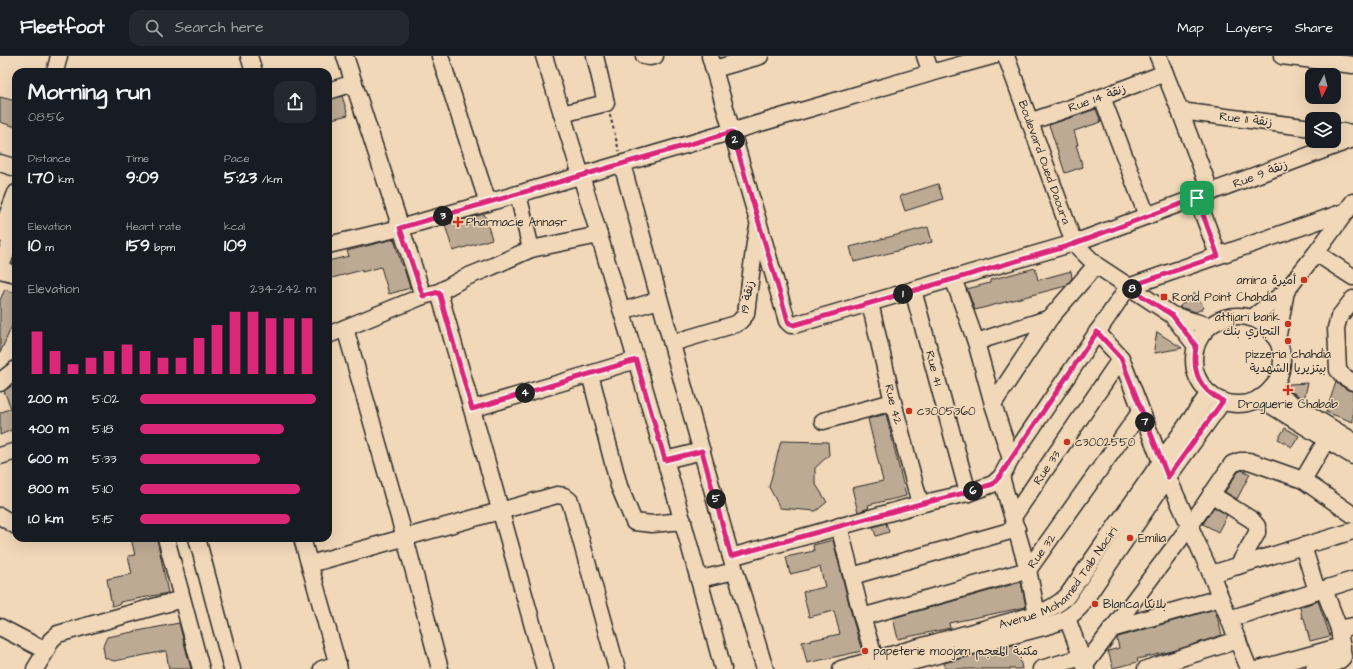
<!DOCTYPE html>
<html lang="en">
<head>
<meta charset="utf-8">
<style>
  body { margin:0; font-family:"Architects Daughter","Playpen Sans Arabic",sans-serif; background:#242831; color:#f1f3f6; height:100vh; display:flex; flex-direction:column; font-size:15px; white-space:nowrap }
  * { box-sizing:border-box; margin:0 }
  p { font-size:13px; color:#9ea1a6 }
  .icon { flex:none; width:22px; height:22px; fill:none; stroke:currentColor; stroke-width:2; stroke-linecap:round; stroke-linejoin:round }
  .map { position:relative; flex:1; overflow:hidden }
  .panel { position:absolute; left:12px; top:12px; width:320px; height:474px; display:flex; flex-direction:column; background:#171b24; border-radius:12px; box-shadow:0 4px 16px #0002 }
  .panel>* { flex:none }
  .needle { width:26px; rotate:186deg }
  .buttons { position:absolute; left:1305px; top:12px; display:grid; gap:8px }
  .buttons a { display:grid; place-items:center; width:36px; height:36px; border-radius:8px; background:#171b24; box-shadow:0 4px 16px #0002; font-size:20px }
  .pin { position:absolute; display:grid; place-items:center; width:34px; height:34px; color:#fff; margin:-17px; border-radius:8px; box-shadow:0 2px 6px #0006 }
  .km { position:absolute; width:20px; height:20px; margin:-10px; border-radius:50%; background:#222; color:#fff; font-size:11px; line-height:20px; text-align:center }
  .round { display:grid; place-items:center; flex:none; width:42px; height:42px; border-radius:12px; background:#242831 }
  .summary { display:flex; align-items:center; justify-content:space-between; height:68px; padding:0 16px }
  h1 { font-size:22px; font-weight:700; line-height:30px }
  .figures { display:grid; grid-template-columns:repeat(3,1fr); gap:6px; height:68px; padding:4px 16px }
  .figures div { display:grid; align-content:center }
  .figures b { font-size:17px; font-weight:700 }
  .figures small { font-size:11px; font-weight:400 }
  .figures p { font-size:11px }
  .chart { height:112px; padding:8px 16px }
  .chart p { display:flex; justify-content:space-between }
  .chart svg { width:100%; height:72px; margin-top:4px; stroke:#db2777; stroke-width:6 }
  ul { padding:0 16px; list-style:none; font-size:13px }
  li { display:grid; grid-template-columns:64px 48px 1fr; align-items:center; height:30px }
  li i { height:10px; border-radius:5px; background:#db2777 }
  header { display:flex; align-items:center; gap:24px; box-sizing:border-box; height:56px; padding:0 20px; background:#171b24; border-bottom:1px solid #363941 }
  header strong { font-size:19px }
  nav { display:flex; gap:22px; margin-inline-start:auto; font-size:14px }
  .search { width:280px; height:36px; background:#242831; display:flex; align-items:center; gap:10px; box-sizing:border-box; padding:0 14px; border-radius:12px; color:#9ea1a6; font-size:15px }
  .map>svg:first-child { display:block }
  .building { fill:#bdaa94; stroke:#2b2b2b }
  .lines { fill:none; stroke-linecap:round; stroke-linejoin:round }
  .minor-casing { stroke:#2b2b2b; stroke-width:19 }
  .path { stroke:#2b2b2b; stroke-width:2; stroke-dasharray:3 3; stroke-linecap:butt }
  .minor { stroke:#f1d8b9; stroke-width:16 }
  .route-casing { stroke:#fff; stroke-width:8 }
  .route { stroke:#db2777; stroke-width:5 }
  .poi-dot { fill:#c8321e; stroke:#f1d8b9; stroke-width:1.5 }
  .labels { text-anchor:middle; stroke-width:3; stroke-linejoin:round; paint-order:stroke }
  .street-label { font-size:12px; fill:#2b2b2b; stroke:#f1d8b9 }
  .poi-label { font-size:12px; fill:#2b2b2b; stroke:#f1d8b9; text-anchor:start }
</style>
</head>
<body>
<header>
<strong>Fleetfoot</strong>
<div class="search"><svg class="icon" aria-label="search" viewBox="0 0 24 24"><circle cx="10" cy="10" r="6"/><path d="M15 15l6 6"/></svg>Search here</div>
<nav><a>Map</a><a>Layers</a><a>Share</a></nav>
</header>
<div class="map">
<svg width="1353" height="613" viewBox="0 0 1353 613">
  <rect width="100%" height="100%" fill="#f1d8b9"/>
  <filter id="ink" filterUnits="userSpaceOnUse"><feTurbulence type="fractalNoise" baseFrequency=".025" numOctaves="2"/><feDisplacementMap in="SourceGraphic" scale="8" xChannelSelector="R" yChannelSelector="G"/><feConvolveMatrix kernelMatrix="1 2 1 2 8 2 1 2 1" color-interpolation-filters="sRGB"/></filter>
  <g filter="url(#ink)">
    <!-- building -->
    <path class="building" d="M 342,40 L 348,59 L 328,64 L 328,44 Z
      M 0,41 L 16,45 L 16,71 L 0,66 Z
      M 1096,53 L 1101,66 L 1074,75 L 1078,89 L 1076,89 L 1083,111 L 1065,117 L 1049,69 Z
      M 938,128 L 943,143 L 905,155 L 900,140 Z
      M 484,158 L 492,183 L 453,195 L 445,169 Z
      M 928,171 L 932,186 L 854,206 L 850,191 Z
      M 394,183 L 402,210 L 403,209 L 410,232 L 389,238 L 381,211 L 362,216 L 362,214 L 328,223 L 328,205 L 349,200 L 347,195 Z
      M 1035,212 L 1038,224 L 1071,215 L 1072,222 L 1066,230 L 975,254 L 967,233 L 990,227 L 990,224 Z
      M 5,233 L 16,238 L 16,261 L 0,297 L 0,244 Z
      M 1195,237 L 1204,252 L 1196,256 L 1179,251 Z
      M 1157,276 L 1182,292 L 1155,297 L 1154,293 Z
      M 1336,326 L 1348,334 L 1353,335 L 1353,366 L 1326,356 Z
      M 1308,327 L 1304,343 L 1286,333 L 1289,328 Z
      M 16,328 L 16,372 L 0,379 L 0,357 L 11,352 L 4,335 L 10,331 Z
      M 886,358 L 906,440 L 868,449 L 869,452 L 858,456 L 852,432 L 883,425 L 868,363 Z
      M 1285,372 L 1299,380 L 1292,391 L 1278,383 Z
      M 781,385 L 828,386 L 829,399 L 815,412 L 815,427 L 827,446 L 816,455 L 780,452 L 769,431 Z
      M 1242,414 L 1250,418 L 1237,443 L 1225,436 L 1238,416 Z
      M 1214,451 L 1227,459 L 1218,476 L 1203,468 Z
      M 886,467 L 889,476 L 876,480 L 873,471 Z
      M 131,482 L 157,482 L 168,537 L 120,546 L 120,548 L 112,550 L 107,523 L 132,518 L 128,500 L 135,499 Z
      M 833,484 L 853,564 L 862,595 L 807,607 L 802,586 L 840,578 L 834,555 L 809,561 L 803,536 L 825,531 L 820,511 L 790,518 L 786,501 L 814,495 L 813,489 Z
      M 1021,526 L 1026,551 L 949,567 L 950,572 L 898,583 L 893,562 Z
      M 1318,545 L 1330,580 L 1310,585 L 1304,562 L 1302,562 L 1300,551 Z
      M 1215,553 L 1222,579 L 1173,595 L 1137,603 L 1138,606 L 1113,612 L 1108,595 L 1119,592 L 1117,583 L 1118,581 Z
      M 179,567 L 191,613 L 169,613 L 166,595 L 114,605 L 105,602 L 103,590 L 107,581 Z
      M 1017,588 L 1022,613 L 945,613 L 944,607 Z"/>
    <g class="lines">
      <!-- minor casing -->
      <g class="minor-casing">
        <g id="minor">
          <path d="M 249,0 L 254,16"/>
          <path d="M 345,0 L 423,240"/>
          <path d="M 440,0 L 488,147"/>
          <path d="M 544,0 C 583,124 620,248 656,372 C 679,452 702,532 723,613"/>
          <path d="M 644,0 L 650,1 L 655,0"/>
          <path d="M 710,0 L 787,265 L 791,269 L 794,269 L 1074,187 L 1353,83"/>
          <path d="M 925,0 L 931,17"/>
          <path id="s1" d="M 1006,0 L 1074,187 L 1096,209 L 1172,259 L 1209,270"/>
          <path d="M 1158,0 L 1180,55 L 1211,137"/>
          <path d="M 1282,0 L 1353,9"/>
          <path d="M 714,13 L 760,0"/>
          <path d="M 55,16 L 59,0"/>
          <path d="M 328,35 L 354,27"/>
          <path d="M 1102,41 L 1147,160"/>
          <path d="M 1180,55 L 1312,72"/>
          <path d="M 562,58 L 606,47 L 595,0"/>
          <path d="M 1029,66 L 1102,41 L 1165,17"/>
          <path d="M 1334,75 L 1353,77"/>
          <path d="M 0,107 L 16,112"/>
          <path d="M 622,108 L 731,501 L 765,613"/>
          <path d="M 518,138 L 531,193"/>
          <path d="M 1197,142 L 1218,199"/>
          <path d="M 0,178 L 16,137"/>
          <path d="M 328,189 L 400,172 L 518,138 L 931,17 L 992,0"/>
          <path d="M 1316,197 L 1353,221"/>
          <path d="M 0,213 L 16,171"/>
          <path d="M 0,214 L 16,218"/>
          <path d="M 953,222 L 976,286 L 993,348 L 1011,403"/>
          <path id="s2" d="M 913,234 L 968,437"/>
          <path d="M 439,236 L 545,613"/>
          <path d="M 1353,243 L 1339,261 L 1336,272 L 1338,314 L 1343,320 L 1353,326"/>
          <path id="s3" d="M 870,247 L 893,346 L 920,448"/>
          <path d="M 622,255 L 659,244"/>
          <path d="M 1172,259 L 1196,290"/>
          <circle cx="1238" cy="304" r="44"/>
          <path d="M 1252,262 L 1286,235 L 1316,197 L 1353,146"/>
          <path d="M 345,272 L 405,482 L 440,613"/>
          <path d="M 1097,276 L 1121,302 L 1161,406 L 1211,518 L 1249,613"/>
          <path d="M 328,279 L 423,240 L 439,236 L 464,222 L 491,211 L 531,193 L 599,179"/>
          <path d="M 1277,284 L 1286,235"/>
          <path d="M 976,286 L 1050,262"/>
          <path d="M 672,287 L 736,268 L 740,265 L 746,258 L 755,186 L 758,171"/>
          <path d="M 636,304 L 590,318 L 619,430 L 634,466 L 652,468 L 683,465"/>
          <path d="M 0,327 L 7,320 L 16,313"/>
          <path d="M 1270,334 L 1353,385"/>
          <path d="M 1259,342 L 1353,400"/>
          <path d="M 993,348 L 1050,262 L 1096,209"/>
          <path d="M 472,353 L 590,318"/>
          <path d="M 823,365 L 893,346"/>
          <path d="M 0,400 L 16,395"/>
          <path d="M 665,404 L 702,395"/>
          <path d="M 1001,421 L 1028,514 L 1037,558"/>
          <path d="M 1303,424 L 1327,383"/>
          <path d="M 1211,438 L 1252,464 L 1257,470 L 1257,477 L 1238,510"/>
          <path d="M 0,460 L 16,470"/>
          <path id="s4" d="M 1013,461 L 1121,302"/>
          <path d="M 839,470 L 862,561 L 878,613"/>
          <path d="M 166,482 L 201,613"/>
          <path d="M 197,482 L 232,613"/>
          <path d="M 302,482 L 339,613"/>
          <path d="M 1303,490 L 1317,535"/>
          <path d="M 731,501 L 920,448 L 968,437 L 993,428 L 1001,421 L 1011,403 L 1128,231 L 1347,155"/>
          <path d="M 310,508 L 557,439 L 564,440 L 570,445 L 617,613"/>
          <path d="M 1211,518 L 1353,475"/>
          <path d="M 852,520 L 1017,473"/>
          <path d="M 700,523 L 735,515"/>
          <path d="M 1324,533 L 1339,573 L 1353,570"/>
          <path id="s5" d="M 862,561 L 1028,514 L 1141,355"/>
          <path d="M 1067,562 L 1086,613"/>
          <path d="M 1229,563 L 1353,524"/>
          <path d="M 0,571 L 46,595 L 51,584 L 58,578 L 182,543"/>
          <path d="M 1111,573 L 1220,542"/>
          <path d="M 1085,609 L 1190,470 L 1232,408 L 1240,405 L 1249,405 L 1303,424 L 1353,459"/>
          <path d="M 35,613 L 46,595"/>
          <path d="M 322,613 L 338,608"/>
          <path id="s6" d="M 841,613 L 1037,558 C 1049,553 1058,549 1067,540 L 1209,337"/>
          <path d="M 885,613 L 1051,569 C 1063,565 1072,560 1080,551 L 1168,421 L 1223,345"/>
          <path d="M 1041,613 L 1082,601"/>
          <path d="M 1146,613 L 1238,584"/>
          <path d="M 1259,613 L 1342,590"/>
          <path d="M 1314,613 C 1324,610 1337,609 1343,601 L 1339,573"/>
        </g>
      </g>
      <!-- path -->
      <path class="path" d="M 610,59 L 619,95"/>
      <!-- minor -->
      <use href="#minor" class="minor"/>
    </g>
  </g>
  <g class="lines" filter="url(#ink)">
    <!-- route casing -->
    <g class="route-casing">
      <path id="route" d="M 732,76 L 788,265 L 789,267 L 794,269 L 1065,191 L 1197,142 L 1218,200 L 1128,231 L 1172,259 L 1196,290 C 1192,316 1199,334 1223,345 L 1168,421 L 1121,302 L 1097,276 L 1011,403 L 1000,420 L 993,428 L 968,436 L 920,448 L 731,500 L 702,395 L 665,404 L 636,304 L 472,353 L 439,236 L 423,240 L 400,172 Z"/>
    </g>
    <!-- route -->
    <use href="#route" class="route"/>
  </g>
  <!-- markers -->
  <g class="poi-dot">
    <path d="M456 160h4v4h4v4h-4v4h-4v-4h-4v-4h4z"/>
    <circle cx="1304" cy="224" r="4"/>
    <rect x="1160" y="237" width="8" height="8" rx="2"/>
    <circle cx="1288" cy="268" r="4"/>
    <circle cx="1288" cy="285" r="4"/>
    <path d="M1286 328h4v4h4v4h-4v4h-4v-4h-4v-4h4z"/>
    <circle cx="909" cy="355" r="4"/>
    <circle cx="1067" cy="386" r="4"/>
    <circle cx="1130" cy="482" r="4"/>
    <circle cx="1095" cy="548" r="4"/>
    <circle cx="865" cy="595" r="4"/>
  </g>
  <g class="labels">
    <!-- street labels -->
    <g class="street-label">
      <text transform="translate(1097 42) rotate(-20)" y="4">Rue 14 زنقة</text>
      <text transform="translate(1246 63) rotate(7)" y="4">Rue 11 زنقة</text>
      <text dy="4" stroke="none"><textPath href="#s1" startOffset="113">Boulevard Oued Daoura</textPath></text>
      <text transform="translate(1260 118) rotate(-21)" y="4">Rue 9 زنقة</text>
      <text transform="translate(747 241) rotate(-80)" y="4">19 زنقة</text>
      <text dy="4" stroke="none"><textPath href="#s2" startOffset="81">Rue 41</textPath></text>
      <text dy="4" stroke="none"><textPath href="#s3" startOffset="104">Rue 42</textPath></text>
      <text dy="4" stroke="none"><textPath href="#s4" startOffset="60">Rue 33</textPath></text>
      <text dy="4" stroke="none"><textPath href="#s5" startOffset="196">Rue 32</textPath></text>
      <text dy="4" stroke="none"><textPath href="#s6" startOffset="243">Avenue Mohamed Taib Naciri</textPath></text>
    </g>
    <!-- poi labels -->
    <g class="poi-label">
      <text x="466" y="170">Pharmacie Annasr</text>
      <text x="1296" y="228" text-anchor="end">amira أميرة</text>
      <text x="1172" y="245">Rond Point Chahdia</text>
      <text x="1280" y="265" text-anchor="end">attijari bank<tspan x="1280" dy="14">التجاري بنك</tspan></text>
      <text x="1288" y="302" text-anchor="middle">pizzeria chahdia<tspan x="1288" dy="14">بيتزيريا الشهدية</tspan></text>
      <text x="1288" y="352" text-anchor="middle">Droguerie Chabab</text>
      <text x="917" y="359">c3005360</text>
      <text x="1075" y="390">c3002550</text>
      <text x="1138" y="486">Emilia</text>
      <text x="1103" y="552">Blanca بلانكا</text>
      <text x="873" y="599">papeterie moojam مكتبة المعجم</text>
    </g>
  </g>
</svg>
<div class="buttons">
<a><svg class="needle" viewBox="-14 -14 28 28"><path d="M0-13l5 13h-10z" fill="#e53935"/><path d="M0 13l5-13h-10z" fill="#9ea1a6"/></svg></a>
<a><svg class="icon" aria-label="layers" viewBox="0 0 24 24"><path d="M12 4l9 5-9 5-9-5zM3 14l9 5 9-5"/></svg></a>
</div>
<div class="pin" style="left:1197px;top:142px;background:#1e9e55"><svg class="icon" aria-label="arrive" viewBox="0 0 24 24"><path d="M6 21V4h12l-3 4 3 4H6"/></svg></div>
<b class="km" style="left:903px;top:238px">1</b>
<b class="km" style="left:735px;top:84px">2</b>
<b class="km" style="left:443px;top:160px">3</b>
<b class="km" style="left:525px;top:337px">4</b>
<b class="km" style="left:716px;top:443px">5</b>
<b class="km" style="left:973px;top:435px">6</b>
<b class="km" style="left:1145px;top:366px">7</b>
<b class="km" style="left:1132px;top:233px">8</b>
<section class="panel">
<div class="summary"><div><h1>Morning run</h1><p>08:56</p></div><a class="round"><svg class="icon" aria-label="share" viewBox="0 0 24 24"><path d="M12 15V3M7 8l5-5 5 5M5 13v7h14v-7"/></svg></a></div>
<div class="figures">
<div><p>Distance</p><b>1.70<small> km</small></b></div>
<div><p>Time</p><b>9:09</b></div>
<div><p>Pace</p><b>5:23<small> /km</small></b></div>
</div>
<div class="figures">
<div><p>Elevation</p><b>10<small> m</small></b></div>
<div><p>Heart rate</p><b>159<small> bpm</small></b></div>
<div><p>kcal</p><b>109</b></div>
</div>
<div class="chart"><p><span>Elevation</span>234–242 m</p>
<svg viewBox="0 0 160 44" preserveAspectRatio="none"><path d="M5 44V18M15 44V30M25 44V38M35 44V34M45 44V30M55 44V26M65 44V30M75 44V34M85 44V34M95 44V22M105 44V14M115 44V6M125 44V6M135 44V10M145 44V10M155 44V10"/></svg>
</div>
<ul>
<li><b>200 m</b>5:02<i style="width:100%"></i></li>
<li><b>400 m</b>5:18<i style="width:82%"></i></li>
<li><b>600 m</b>5:33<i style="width:68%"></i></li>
<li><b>800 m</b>5:10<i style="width:91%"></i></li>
<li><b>1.0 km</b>5:15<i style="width:85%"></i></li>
</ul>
</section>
</div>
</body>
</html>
